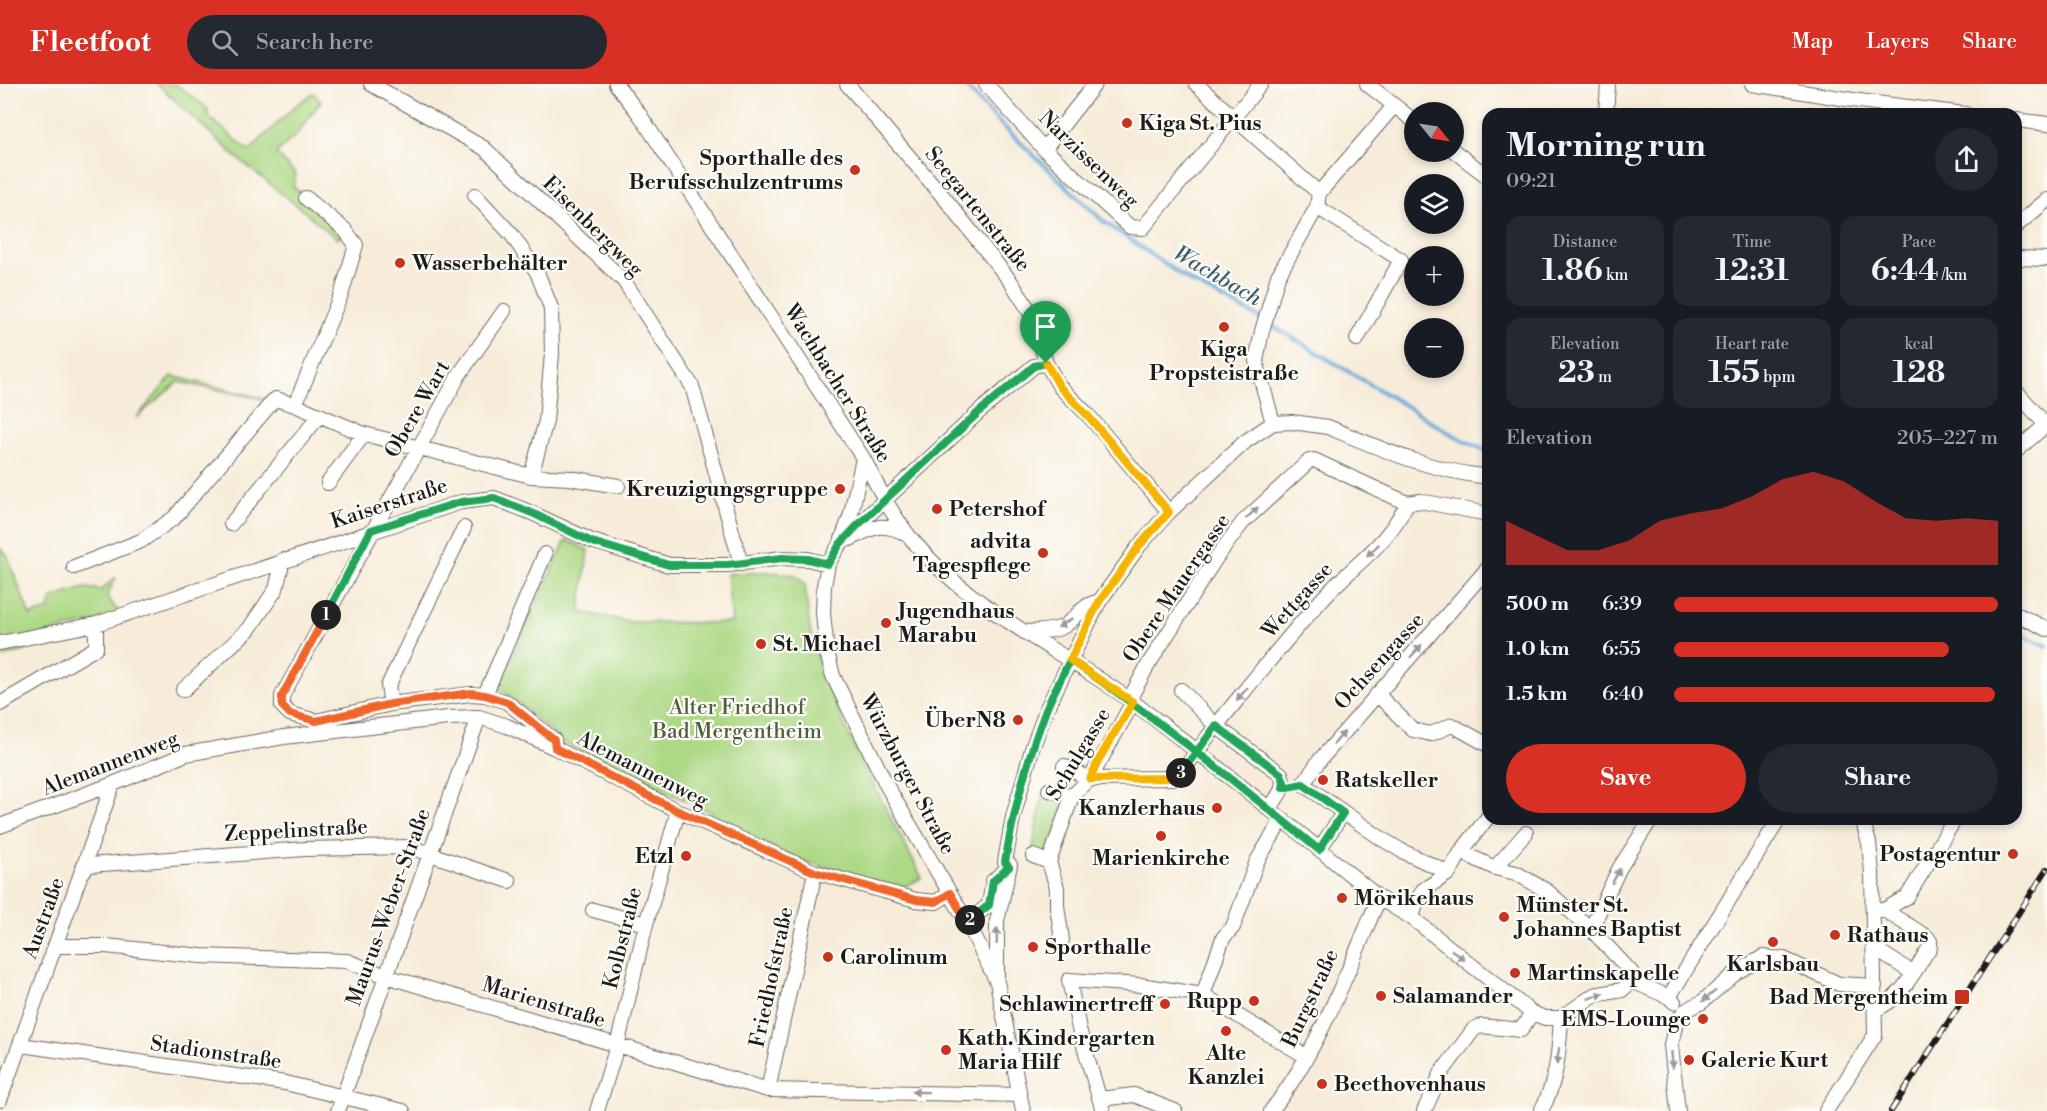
<!DOCTYPE html>
<html lang="en">
<head>
<meta charset="utf-8">
<style>
  body { margin:0; font-family:"Libre Bodoni",serif; background:#242831; color:#f1f3f6; height:100vh; display:flex; flex-direction:column; font-size:22px; white-space:nowrap }
  * { box-sizing:border-box; margin:0 }
  p { font-size:20px; color:#9ea1a6 }
  .icon { flex:none; width:33px; height:33px; fill:none; stroke:currentColor; stroke-width:2; stroke-linecap:round; stroke-linejoin:round }
  .map { position:relative; flex:1; overflow:hidden }
  .panel { position:absolute; left:1482px; top:24px; width:540px; height:717px; display:flex; flex-direction:column; background:#171b24; border-radius:18px; box-shadow:0 3px 9px #0003 }
  .panel>* { flex:none }
  .needle { width:39px; rotate:120deg }
  .buttons { position:absolute; left:1404px; top:18px; display:grid; gap:12px }
  .buttons a { display:grid; place-items:center; width:60px; height:60px; border-radius:50%; background:#171b24; box-shadow:0 3px 9px #0003; font-size:30px }
  .pin { position:absolute; display:grid; place-items:center; width:51px; height:51px; color:#fff; margin:-62px -26px; border-radius:50% 50% 50% 0; rotate:-45deg; box-shadow:0 0 6px #0007 }
  .pin .icon { rotate:45deg }
  .km { position:absolute; width:30px; height:30px; margin:-15px; border-radius:50%; background:#222; color:#fff; font-size:16px; line-height:30px; text-align:center }
  .round { display:grid; place-items:center; flex:none; width:63px; height:63px; border-radius:32px; background:#242831 }
  .overview { display:flex; align-items:center; justify-content:space-between; height:102px; padding:0 24px }
  h1 { font-size:33px; font-weight:700; line-height:45px }
  .metrics { display:grid; grid-template-columns:repeat(3,1fr); gap:9px; height:102px; padding:6px 24px }
  .metrics div { display:grid; align-content:center; border-radius:15px; background:#242831; text-align:center }
  .metrics b { font-size:30px; font-weight:700 }
  .metrics small { font-size:16px; font-weight:400 }
  .metrics p { font-size:16px }
  .chart { height:168px; padding:12px 24px }
  .chart p { display:flex; justify-content:space-between }
  .chart svg { width:100%; height:108px; margin-top:6px; fill:#d93025; opacity:.7 }
  .button { display:flex; gap:12px; margin-top:auto; padding:12px 24px }
  .button a { flex:1; height:69px; border-radius:36px; background:#d93025; color:#fff; font-size:24px; font-weight:700; line-height:69px; text-align:center }
  .button a+a { background:#242831; color:#f1f3f6 }
  ul { padding:0 24px; list-style:none; font-size:20px }
  li { display:grid; grid-template-columns:96px 72px 1fr; align-items:center; height:45px }
  li i { height:15px; border-radius:8px; background:#d93025 }
  header { display:flex; align-items:center; gap:36px; box-sizing:border-box; height:84px; padding:0 30px; background:#d93025; color:#fff }
  header strong { font-size:28px }
  nav { display:flex; gap:33px; margin-inline-start:auto; font-size:21px }
  .search { width:420px; height:54px; background:#242831; display:flex; align-items:center; gap:15px; box-sizing:border-box; padding:0 21px; border-radius:33px; color:#9ea1a6; font-size:22px }
  .map>svg:first-child { display:block }
  .green { fill:#add986; stroke:#647a51; stroke-width:1.5 }
  .lines { fill:none; stroke-linecap:round; stroke-linejoin:round }
  .stream { stroke:#67abdc; stroke-width:4 }
  .minor-casing { stroke:#69655e; stroke-width:16 }
  .minor { stroke:#fff; stroke-width:14 }
  .rail-casing { stroke:#1c1c1c; stroke-width:6 }
  .rail { stroke:#fdfcf7; stroke-width:4; stroke-dasharray:11; stroke-linecap:butt }
  .oneway { fill:#999 }
  .split-1-casing { stroke:#fff; stroke-width:12 }
  .split-2-casing { stroke:#fff; stroke-width:12 }
  .split-3-casing { stroke:#fff; stroke-width:12 }
  .split-4-casing { stroke:#fff; stroke-width:12 }
  .split-1 { stroke:#22a559; stroke-width:8 }
  .split-2 { stroke:#f0652b; stroke-width:8 }
  .split-3 { stroke:#22a559; stroke-width:8 }
  .split-4 { stroke:#f5b400; stroke-width:8 }
  .poi-dot { fill:#c8321e; stroke:#fdfcf7; stroke-width:2 }
  .labels { text-anchor:middle; stroke-width:4.5; stroke-linejoin:round; paint-order:stroke }
  .poi-label { font-size:21px; font-weight:bold; fill:#1c1c1c; stroke:#fdfcf7; text-anchor:start }
  .street-label { font-size:21px; fill:#1c1c1c; stroke:#fdfcf7 }
  .park-label { font-size:21px; fill:#4f5e41; stroke:#fdfcf7 }
  .water-label { font-size:22px; font-style:italic; fill:#3e5c72; stroke:#fdfcf7 }
</style>
</head>
<body>
<header>
<strong>Fleetfoot</strong>
<div class="search"><svg class="icon" aria-label="search" viewBox="0 0 24 24"><circle cx="10" cy="10" r="6"/><path d="M15 15l6 6"/></svg>Search here</div>
<nav><a>Map</a><a>Layers</a><a>Share</a></nav>
</header>
<div class="map">
<svg width="2047" height="1027" viewBox="0 0 2047 1027">
  <rect width="100%" height="100%" fill="#fdfcf7"/>
  <filter id="ink" filterUnits="userSpaceOnUse"><feTurbulence type="fractalNoise" baseFrequency=".0167" numOctaves="2"/><feDisplacementMap in="SourceGraphic" scale="12" xChannelSelector="R" yChannelSelector="G"/><feConvolveMatrix kernelMatrix="1 2 1 2 8 2 1 2 1" color-interpolation-filters="sRGB"/></filter>
  <filter id="wash" filterUnits="userSpaceOnUse"><feTurbulence type="fractalNoise" baseFrequency=".008" numOctaves="4" result="noise"/><feDisplacementMap in="SourceGraphic" scale="24" xChannelSelector="R" yChannelSelector="G"/><feGaussianBlur stdDeviation="1.35" result="paint"/><feColorMatrix in="noise" values="0 0 0 0 0 0 0 0 0 0 0 0 0 0 0 0 0 1.4 0 .05"/><feComposite in="paint" operator="in"/></filter>
  <g filter="url(#wash)">
    <rect width="100%" height="100%" fill="#f7ecd9"/>
    <!-- green -->
    <path class="green" d="M 157,0 L 176,0 L 208,25 L 208,32 L 249,67 L 294,23 L 313,9 L 321,17 L 296,51 L 276,69 L 296,91 L 293,102 L 345,146 L 338,155 L 235,72 Z
      M 172,292 L 273,317 L 178,298 L 136,334 Z
      M 566,456 L 588,466 L 580,528 L 631,538 L 732,539 L 727,490 L 767,488 L 795,491 L 805,500 C 807,519 808,540 813,559 C 838,642 883,717 922,794 L 899,805 L 800,776 L 714,735 L 713,729 L 562,658 L 512,613 L 497,604 Z
      M 0,464 L 7,471 L 30,532 L 49,526 L 52,514 L 85,504 L 101,506 L 116,493 L 107,512 L 121,532 L 29,553 L 26,567 L 0,573 Z
      M 1042,711 L 1065,713 L 1049,774 L 1032,770 Z"/>
    <g class="lines">
      <!-- stream -->
      <path class="stream" d="M 963,0 L 1003,42 L 1103,137 L 1191,198 L 1262,235
        M 1268,239 L 1421,331 C 1443,346 1463,358 1488,367
        M 2016,548 L 2047,562"/>
    </g>
  </g>
  <g filter="url(#ink)">
    <g class="lines">
      <!-- minor casing -->
      <g class="minor-casing">
        <path id="minor" d="M 371,0 L 484,64 L 624,197 L 692,302 L 741,480
          M 616,0 L 640,31 L 863,374 C 877,401 890,428 909,452 C 968,525 1059,564 1134,619 C 1217,681 1298,748 1379,814 L 1412,834 L 1532,929 L 1545,934 L 1561,934
          M 847,0 L 946,116 L 1011,198 L 1029,226 L 1035,241 L 1046,279 L 1060,303 L 1089,332 L 1169,428
          M 986,0 L 1044,65 L 1130,143 L 1143,144 L 1261,0
          M 1196,0 L 1319,109
          M 1367,0 L 1414,37
          M 1752,0 L 1859,17 L 1965,30
          M 1606,30 L 1608,0
          M 2016,36 L 2047,40
          M 1044,65 L 1095,0
          M 1454,67 L 1488,93
          M 475,111 L 512,151 L 537,188 L 551,224 L 552,270 L 546,337 L 531,392
          M 1317,123 L 1401,176 L 1357,255
          M 2016,142 L 2047,116
          M 2016,174 L 2047,175
          M 504,227 L 459,291 L 282,612 L 282,622 L 290,630 L 316,637 L 391,620 L 471,610 L 485,611 L 507,618 L 554,656 L 555,664
          M 2016,307 L 2046,341
          M 295,321 L 342,208 L 356,161 L 345,146 L 306,114
          M 1273,339 L 1256,277 L 1262,247 L 1278,192 L 1317,123 L 1319,109 L 1394,22
          M 2016,367 L 2047,340
          M 328,399 L 364,350
          M 231,440 L 320,331
          M 842,455 L 851,430 L 863,374
          M 850,455 C 874,443 881,437 907,450
          M 74,483 L 141,457 L 174,434 L 273,317 L 276,315 L 295,321 L 364,350 L 531,392 L 570,394 L 618,402
          M 2016,530 L 2047,545
          M 1026,548 C 1039,547 1053,548 1064,542 C 1077,534 1083,519 1099,518
          M 0,559 L 96,540 L 461,418 L 494,414 L 532,429 L 592,457 L 669,481 L 727,481 L 782,474 L 808,475 L 828,480
          M 183,606 L 249,545 L 276,505 L 283,476
          M 1181,606 L 1216,642 C 1252,598 1287,553 1326,511 C 1356,479 1388,460 1407,419
          M 1377,610 L 1413,646 L 1431,650 L 1452,641 L 1488,661
          M 485,611 L 545,470
          M 1129,616 L 1148,581 L 1216,474 L 1243,438 L 1309,377 L 1314,376 L 1407,419 L 1420,417 L 1488,430
          M 0,620 L 96,564 L 96,540
          M 391,620 L 388,602 L 464,444
          M 1064,682 L 1090,695 L 1174,694 L 1181,689 L 1216,642 L 1281,690 C 1287,704 1277,713 1269,725
          M 1303,700 L 1319,677 L 1488,484
          M 1303,700 L 1382,755 L 1402,767 L 1449,789
          M 1049,706 L 1072,712
          M 0,742 L 113,700 L 186,670 L 284,653 L 448,634 L 479,633 L 507,642 L 555,664 L 678,727 L 815,788 L 916,816 L 936,818 L 950,809
          M 1319,766 L 1343,729
          M 1461,768 L 1495,784 L 1516,789 L 1547,807 L 1591,845 L 1632,889 L 1632,897
          M 1033,772 L 1049,778
          M 1495,784 L 1526,749
          M 83,788 L 89,781 L 305,765 L 410,763 L 509,797
          M 593,826 L 646,840
          M 1878,826 L 1884,826 L 1907,813 L 1955,735
          M 1412,834 L 1416,820 L 1423,806 L 1449,789 L 1461,768 L 1488,733
          M 967,838 L 989,821 L 993,797 L 1009,783 L 1005,778 L 1013,733 L 1032,665 L 1047,624 L 1099,518 L 1139,462 L 1169,428 L 1246,357 L 1273,339 L 1292,338 L 1328,343 C 1383,366 1428,386 1488,393
          M 1591,845 L 1619,785 L 1651,735
          M 1062,856 L 1057,822 L 1057,804 L 1049,778 L 1072,712 L 1090,695 L 1133,618
          M 56,862 L 106,862 L 201,872 L 347,877 L 386,892 L 768,1006 L 1020,1011
          M 1875,865 L 1913,889
          M 997,892 L 997,837 L 1010,781
          M 1632,897 L 1669,913 L 1674,918
          M 1203,911 L 1223,854 L 1233,843 L 1257,777 L 1282,736
          M 1669,913 L 1779,735
          M 1875,926 C 1903,914 1914,887 1930,863 L 1930,857 L 1927,853 L 1884,826
          M 1561,934 L 1594,911 L 1622,906 L 1632,897
          M 21,961 L 285,999 L 403,1027
          M 768,1006 L 815,788
          M 1100,1015 L 1134,1011 L 1175,1027
          M 0,1016 L 113,700
          M 338,1027 L 479,633
          M 597,1027 L 617,962 L 646,840 L 678,727
          M 1023,1027 L 997,898 L 967,838 L 888,704 L 833,592 L 827,568 L 823,529 L 824,502 L 828,480 L 840,460 L 857,442 L 980,327 L 1034,282 L 1046,279
          M 1103,1027 L 1079,945 L 1069,896 L 1140,901 L 1203,911 L 1307,973
          M 1271,1027 C 1320,964 1348,886 1379,814
          M 1424,1027 L 1442,988 L 1474,945 L 1481,942 L 1521,946 L 1532,929
          M 1541,1027 C 1557,998 1559,967 1561,934
          M 1678,1027 L 1671,961 L 1676,938 L 1685,927 L 1702,918 L 1737,888 L 1763,873 L 1784,875 L 1839,900 L 1875,902
          M 1826,1027 L 1875,951 L 1872,789 L 1869,759 L 1862,735"/>
      </g>
      <!-- minor -->
      <use href="#minor" class="minor"/>
      <!-- rail casing -->
      <g class="rail-casing">
        <path id="rail" d="M 1891,1027 L 2047,785"/>
      </g>
      <!-- rail -->
      <use href="#rail" class="rail"/>
    </g>
    <!-- one-way arrows -->
    <defs><path id="oneway-solid" d="M-6-.8H1V-3.2L6.5 0L1 3.2V.8H-6Z" transform="scale(1.5)"/></defs>
    <g class="oneway">
      <use href="#oneway-solid" transform="translate(1252 429) rotate(-44)"/>
      <use href="#oneway-solid" transform="translate(1373 466) rotate(136)"/>
      <use href="#oneway-solid" transform="translate(1065 539) rotate(147)"/>
      <use href="#oneway-solid" transform="translate(1416 567) rotate(-48)"/>
      <use href="#oneway-solid" transform="translate(1242 610) rotate(130)"/>
      <use href="#oneway-solid" transform="translate(1339 654) rotate(-49)"/>
      <use href="#oneway-solid" transform="translate(1616 792) rotate(-63)"/>
      <use href="#oneway-solid" transform="translate(997 852) rotate(-88)"/>
      <use href="#oneway-solid" transform="translate(1458 871) rotate(39)"/>
      <use href="#oneway-solid" transform="translate(1596 912) rotate(-20)"/>
      <use href="#oneway-solid" transform="translate(1709 912) rotate(141)"/>
      <use href="#oneway-solid" transform="translate(1558 972) rotate(98)"/>
      <use href="#oneway-solid" transform="translate(1672 976) rotate(86)"/>
      <use href="#oneway-solid" transform="translate(920 1008) rotate(-179)"/>
    </g>
  </g>
  <g class="lines" filter="url(#ink)">
    <!-- split-1 casing -->
    <g class="split-1-casing">
      <path id="split-1" d="M 326,531 L 371,446 L 461,418 L 494,414 L 532,429 L 592,458 L 669,481 L 728,481 L 782,474 L 808,475 L 828,480 L 840,460 L 857,442 L 980,327 L 1034,282 L 1046,279"/>
    </g>
    <!-- split-2 casing -->
    <g class="split-2-casing">
      <path id="split-2" d="M 326,531 L 282,612 L 282,622 L 290,630 L 316,637 L 391,620 L 471,609 L 485,611 L 507,618 L 554,656 L 555,664 L 678,727 L 815,788 L 916,816 L 936,818 L 950,809 L 967,838 L 970,836"/>
    </g>
    <!-- split-3 casing -->
    <g class="split-3-casing">
      <path id="split-3" d="M 970,836 L 989,821 L 993,797 L 1009,783 L 1005,778 C 1014,726 1027,675 1046,626 C 1053,609 1062,593 1070,576 C 1157,634 1238,700 1319,766 L 1343,729 L 1303,700 L 1283,704 L 1284,698 L 1281,690 L 1216,642 L 1181,689"/>
    </g>
    <!-- split-4 casing -->
    <g class="split-4-casing">
      <path id="split-4" d="M 1046,279 L 1060,303 L 1089,333 L 1169,428 L 1139,462 L 1099,518 L 1070,576 L 1133,618 L 1098,677 L 1090,695 L 1173,694 L 1181,689"/>
    </g>
    <!-- split-1 -->
    <use href="#split-1" class="split-1"/>
    <!-- split-2 -->
    <use href="#split-2" class="split-2"/>
    <!-- split-3 -->
    <use href="#split-3" class="split-3"/>
    <!-- split-4 -->
    <use href="#split-4" class="split-4"/>
  </g>
  <!-- markers -->
  <g class="poi-dot">
    <circle cx="1127" cy="39" r="6"/>
    <circle cx="855" cy="86" r="6"/>
    <circle cx="400" cy="179" r="6"/>
    <circle cx="1224" cy="243" r="6"/>
    <circle cx="840" cy="405" r="6"/>
    <circle cx="937" cy="425" r="6"/>
    <circle cx="1043" cy="469" r="6"/>
    <circle cx="886" cy="539" r="6"/>
    <circle cx="761" cy="560" r="6"/>
    <circle cx="1018" cy="636" r="6"/>
    <circle cx="1323" cy="696" r="6"/>
    <circle cx="1217" cy="724" r="6"/>
    <circle cx="1161" cy="752" r="6"/>
    <circle cx="2013" cy="770" r="6"/>
    <circle cx="686" cy="772" r="6"/>
    <circle cx="1342" cy="814" r="6"/>
    <circle cx="1504" cy="833" r="6"/>
    <circle cx="1835" cy="851" r="6"/>
    <circle cx="1773" cy="858" r="6"/>
    <circle cx="1033" cy="863" r="6"/>
    <circle cx="828" cy="873" r="6"/>
    <circle cx="1515" cy="889" r="6"/>
    <circle cx="1381" cy="912" r="6"/>
    <rect x="1954" y="905" width="16" height="16" rx="3"/>
    <circle cx="1254" cy="917" r="6"/>
    <circle cx="1165" cy="920" r="6"/>
    <circle cx="1703" cy="935" r="6"/>
    <circle cx="1226" cy="947" r="6"/>
    <circle cx="946" cy="966" r="6"/>
    <circle cx="1689" cy="976" r="6"/>
    <circle cx="1322" cy="1000" r="6"/>
  </g>
  <g class="labels">
    <!-- poi labels -->
    <g class="poi-label">
      <text x="1139" y="46">Kiga St. Pius</text>
      <text x="843" y="81" text-anchor="end">Sporthalle des<tspan x="843" dy="24">Berufsschulzentrums</tspan></text>
      <text x="412" y="186">Wasserbehälter</text>
      <text x="1224" y="272" text-anchor="middle">Kiga<tspan x="1224" dy="24">Propsteistraße</tspan></text>
      <text x="828" y="412" text-anchor="end">Kreuzigungsgruppe</text>
      <text x="949" y="432">Petershof</text>
      <text x="1031" y="464" text-anchor="end">advita<tspan x="1031" dy="24">Tagespflege</tspan></text>
      <text x="898" y="534">Jugendhaus<tspan x="898" dy="24">Marabu</tspan></text>
      <text x="773" y="567">St. Michael</text>
      <text x="1006" y="643" text-anchor="end">ÜberN8</text>
      <text x="1335" y="703">Ratskeller</text>
      <text x="1205" y="731" text-anchor="end">Kanzlerhaus</text>
      <text x="2001" y="777" text-anchor="end">Postagentur</text>
      <text x="674" y="779" text-anchor="end">Etzl</text>
      <text x="1161" y="781" text-anchor="middle">Marienkirche</text>
      <text x="1354" y="821">Mörikehaus</text>
      <text x="1516" y="828">Münster St.<tspan x="1516" dy="24">Johannes Baptist</tspan></text>
      <text x="1847" y="858">Rathaus</text>
      <text x="1045" y="870">Sporthalle</text>
      <text x="840" y="880">Carolinum</text>
      <text x="1773" y="887" text-anchor="middle">Karlsbau</text>
      <text x="1527" y="896">Martinskapelle</text>
      <text x="1393" y="919">Salamander</text>
      <text x="1948" y="920" text-anchor="end">Bad Mergentheim</text>
      <text x="1242" y="924" text-anchor="end">Rupp</text>
      <text x="1153" y="927" text-anchor="end">Schlawinertreff</text>
      <text x="1691" y="942" text-anchor="end">EMS-Lounge</text>
      <text x="958" y="961">Kath. Kindergarten<tspan x="958" dy="24">Maria Hilf</tspan></text>
      <text x="1226" y="976" text-anchor="middle">Alte<tspan x="1226" dy="24">Kanzlei</tspan></text>
      <text x="1701" y="983">Galerie Kurt</text>
      <text x="1334" y="1007">Beethovenhaus</text>
    </g>
    <!-- street labels -->
    <g class="street-label">
      <text transform="translate(1089 75) rotate(44)" y="7">Narzissenweg</text>
      <text transform="translate(978 125) rotate(51)" y="7">Seegartenstraße</text>
      <text transform="translate(593 142) rotate(45)" y="7">Eisenbergweg</text>
      <text transform="translate(838 299) rotate(58)" y="7">Wachbacher Straße</text>
      <text transform="translate(417 325) rotate(-60)" y="7">Obere Wart</text>
      <text transform="translate(389 419) rotate(-18)" y="7">Kaiserstraße</text>
      <text transform="translate(1176 504) rotate(-56)" y="7">Obere Mauergasse</text>
      <text transform="translate(1297 516) rotate(-48)" y="7">Wettgasse</text>
      <text transform="translate(1379 577) rotate(-48)" y="7">Ochsengasse</text>
      <text transform="translate(1078 670) rotate(-59)" y="7">Schulgasse</text>
      <text transform="translate(110 679) rotate(-21)" y="7">Alemannenweg</text>
      <text transform="translate(643 685) rotate(27)" y="7">Alemannenweg</text>
      <text transform="translate(908 690) rotate(62)" y="7">Würzburger Straße</text>
      <text transform="translate(296 746) rotate(-3)" y="7">Zeppelinstraße</text>
      <text transform="translate(388 823) rotate(-70)" y="7">Maurus-Weber-Straße</text>
      <text transform="translate(43 834) rotate(-70)" y="7">Austraße</text>
      <text transform="translate(622 854) rotate(-76)" y="7">Kolbstraße</text>
      <text transform="translate(771 893) rotate(-78)" y="7">Friedhofstraße</text>
      <text transform="translate(1310 914) rotate(-65)" y="7">Burgstraße</text>
      <text transform="translate(544 918) rotate(17)" y="7">Marienstraße</text>
      <text transform="translate(216 968) rotate(8)" y="7">Stadionstraße</text>
    </g>
    <!-- park labels -->
    <g class="park-label">
      <text x="737" y="630">Alter Friedhof<tspan x="737" dy="24">Bad Mergentheim</tspan></text>
    </g>
    <!-- water labels -->
    <g class="water-label">
      <text transform="translate(1218 191) rotate(30)" y="8">Wachbach</text>
    </g>
  </g>
</svg>
<div class="buttons">
<a><svg class="needle" viewBox="-14 -14 28 28"><path d="M0-13l5 13h-10z" fill="#e53935"/><path d="M0 13l5-13h-10z" fill="#9ea1a6"/></svg></a>
<a><svg class="icon" aria-label="layers" viewBox="0 0 24 24"><path d="M12 4l9 5-9 5-9-5zM3 14l9 5 9-5"/></svg></a>
<a>+</a>
<a>−</a>
</div>
<div class="pin" style="left:1046px;top:279px;background:#1e9e55"><svg class="icon" aria-label="arrive" viewBox="0 0 24 24"><path d="M6 21V4h12l-3 4 3 4H6"/></svg></div>
<b class="km" style="left:326px;top:531px">1</b>
<b class="km" style="left:970px;top:836px">2</b>
<b class="km" style="left:1181px;top:689px">3</b>
<section class="panel">
<div class="overview"><div><h1>Morning run</h1><p>09:21</p></div><a class="round"><svg class="icon" aria-label="share" viewBox="0 0 24 24"><path d="M12 15V3M7 8l5-5 5 5M5 13v7h14v-7"/></svg></a></div>
<div class="metrics">
<div><p>Distance</p><b>1.86<small> km</small></b></div>
<div><p>Time</p><b>12:31</b></div>
<div><p>Pace</p><b>6:44<small> /km</small></b></div>
</div>
<div class="metrics">
<div><p>Elevation</p><b>23<small> m</small></b></div>
<div><p>Heart rate</p><b>155<small> bpm</small></b></div>
<div><p>kcal</p><b>128</b></div>
</div>
<div class="chart"><p><span>Elevation</span>205–227 m</p>
<svg viewBox="0 0 160 44" preserveAspectRatio="none"><path d="M0 44V26L10 32L20 38L30 38L40 34L50 26L60 23L70 21L80 16L90 9L100 6L110 10L120 18L130 25L140 26L150 25L160 26V44z"/></svg>
</div>
<ul>
<li><b>500 m</b>6:39<i style="width:100%"></i></li>
<li><b>1.0 km</b>6:55<i style="width:85%"></i></li>
<li><b>1.5 km</b>6:40<i style="width:99%"></i></li>
</ul>
<div class="button"><a>Save</a><a>Share</a></div>
</section>
</div>
</body>
</html>
